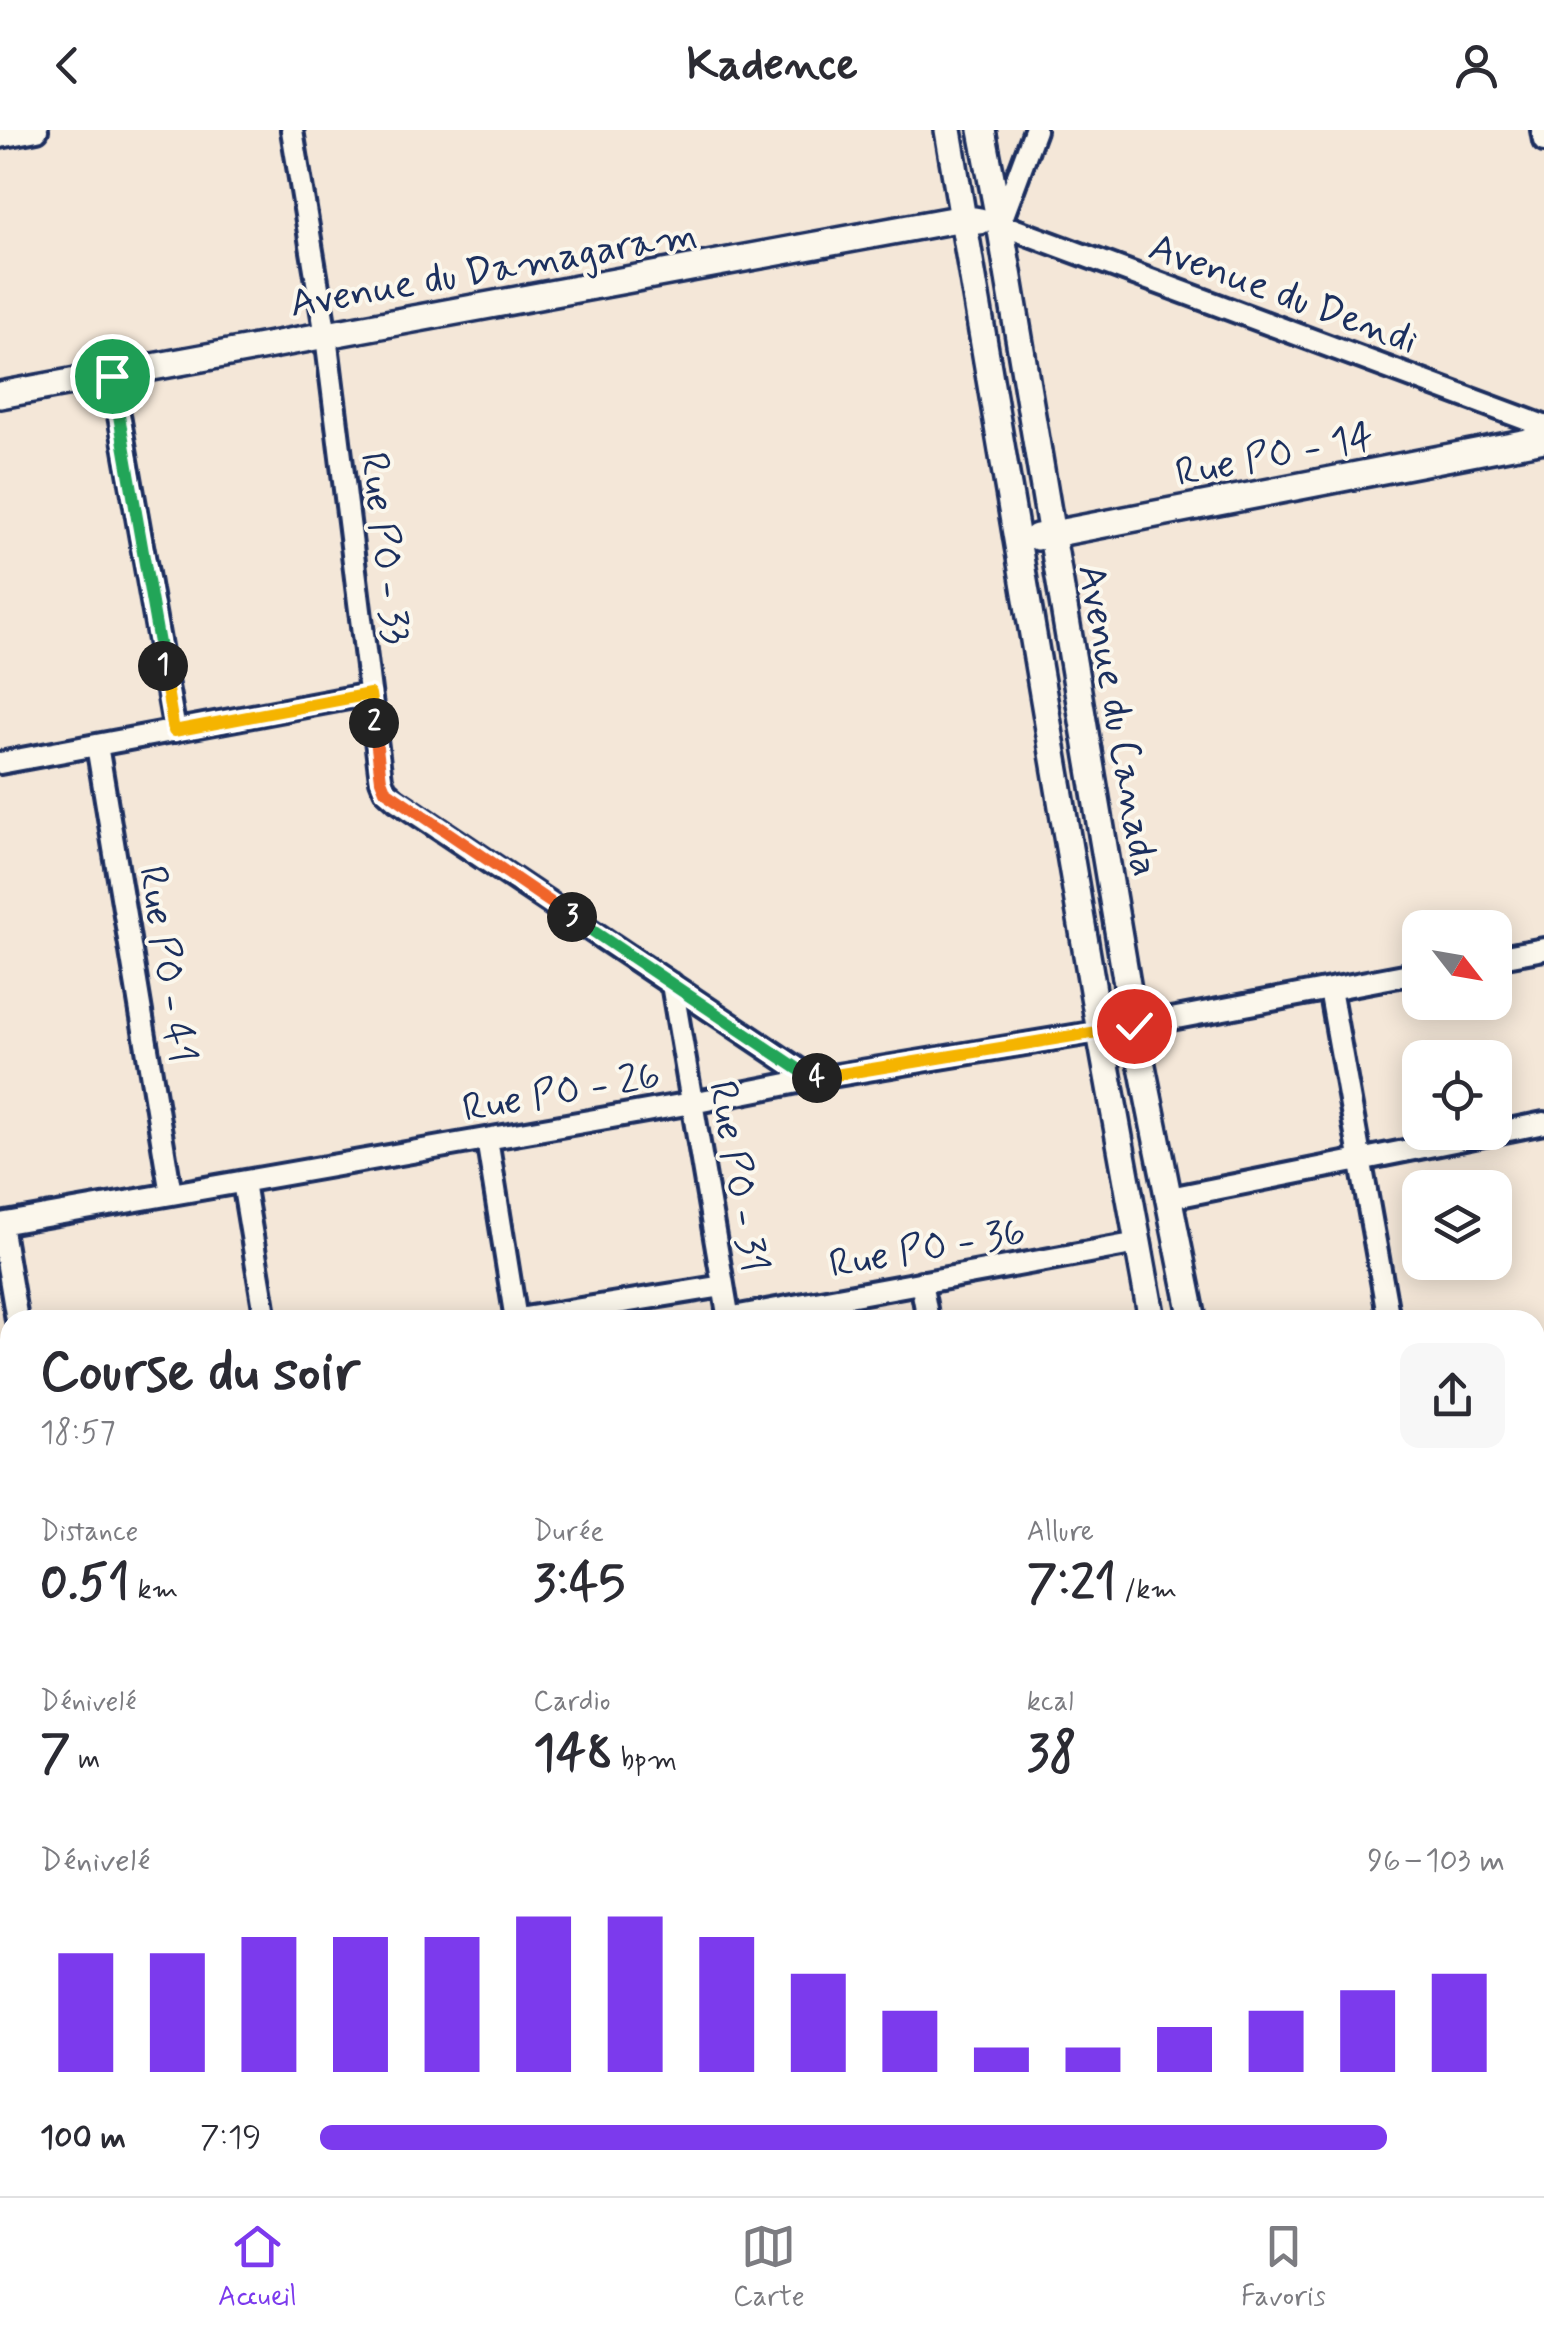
<!DOCTYPE html>
<html lang="fr">
<head>
<meta charset="utf-8">
<style>
  body { margin:0; font-family:Mynerve,sans-serif; background:#f7f7f7; color:#2b2b33; height:100vh; display:flex; flex-direction:column; font-size:38px; white-space:nowrap }
  * { box-sizing:border-box; margin:0 }
  p { font-size:32px; color:#7c7c81 }
  .icon { flex:none; width:55px; height:55px; fill:none; stroke:currentColor; stroke-width:2; stroke-linecap:round; stroke-linejoin:round }
  .map { position:relative; flex:1; overflow:hidden }
  .sheet { position:absolute; left:0px; top:1180px; width:1545px; height:888px; display:flex; flex-direction:column; background:#fff; border-radius:30px 30px 0 0; box-shadow:0 5px 25px #0003 }
  .sheet>* { flex:none }
  .needle { width:65px; rotate:121deg }
  .fabs { position:absolute; left:1402px; top:780px; display:grid; gap:20px }
  .fabs a { display:grid; place-items:center; width:110px; height:110px; border-radius:20px; background:#fff; box-shadow:0 5px 25px #0003; font-size:50px }
  .pin { position:absolute; display:grid; place-items:center; width:85px; height:85px; color:#fff; margin:-42px; border:5px solid #fff; border-radius:50%; box-shadow:0 2px 10px #0007 }
  .km { position:absolute; width:50px; height:50px; margin:-25px; border-radius:50%; background:#222; color:#fff; font-size:28px; line-height:50px; text-align:center }
  .round { display:grid; place-items:center; flex:none; width:105px; height:105px; border-radius:20px; background:#f7f7f7 }
  .summary { display:flex; align-items:center; justify-content:space-between; height:170px; padding:0 40px }
  h1 { font-size:55px; font-weight:700; line-height:75px }
  .stats { display:grid; grid-template-columns:repeat(3,1fr); gap:15px; height:170px; padding:10px 40px }
  .stats div { display:grid; align-content:center }
  .stats b { font-size:50px; font-weight:700 }
  .stats small { font-size:28px; font-weight:400 }
  .stats p { font-size:28px }
  .chart { height:280px; padding:20px 40px }
  .chart p { display:flex; justify-content:space-between }
  .chart svg { width:100%; height:180px; margin-top:10px; stroke:#7c3aed; stroke-width:6 }
  ul { padding:0 40px; list-style:none; font-size:32px }
  li { display:grid; grid-template-columns:160px 120px 1fr; align-items:center; height:75px }
  li i { height:25px; border-radius:12px; background:#7c3aed }
  header { display:flex; justify-content:space-between; align-items:center; height:130px; padding:0 40px; background:#fff; font-size:45px; font-weight:700 }
  .tab-bar { display:flex; justify-content:space-around; align-items:center; height:140px; border-top:2px solid #e1e1e2; background:#fff; font-size:28px; color:#7c7c81 }
  .tab-bar a { display:grid; justify-items:center; gap:5px }
  .tab-bar .current { color:#7c3aed }
  .map>svg:first-child { display:block }
  .lines { fill:none; stroke-linecap:round; stroke-linejoin:round }
  .service-casing { stroke:#1b2f5e; stroke-width:18 }
  .minor-casing { stroke:#1b2f5e; stroke-width:28 }
  .tertiary-casing { stroke:#1b2f5e; stroke-width:32 }
  .primary-casing { stroke:#1b2f5e; stroke-width:38 }
  .service { stroke:#fbf7ec; stroke-width:10 }
  .minor { stroke:#fbf7ec; stroke-width:20 }
  .tertiary { stroke:#fbf7ec; stroke-width:25 }
  .primary { stroke:#ffdf80; stroke-width:30 }
  .split-1-casing { stroke:#fff; stroke-width:20 }
  .split-2-casing { stroke:#fff; stroke-width:20 }
  .split-3-casing { stroke:#fff; stroke-width:20 }
  .split-4-casing { stroke:#fff; stroke-width:20 }
  .split-5-casing { stroke:#fff; stroke-width:20 }
  .split-1 { stroke:#22a559; stroke-width:12 }
  .split-2 { stroke:#f5b400; stroke-width:12 }
  .split-3 { stroke:#f0652b; stroke-width:12 }
  .split-4 { stroke:#22a559; stroke-width:12 }
  .split-5 { stroke:#f5b400; stroke-width:12 }
  .labels { text-anchor:middle; stroke-width:8; stroke-linejoin:round; paint-order:stroke }
  .street-label { font-size:40px; fill:#1b2f5e; stroke:#fbf7ec }
</style>
</head>
<body>
<header><svg class="icon" aria-label="back" viewBox="0 0 24 24"><path d="M15 5l-7 7 7 7"/></svg>Kadence<svg class="icon" aria-label="person" viewBox="0 0 24 24"><circle cx="12" cy="8" r="4"/><path d="M4 21q1-7 8-7t8 7"/></svg></header>
<div class="map">
<svg width="1544" height="2066" viewBox="0 0 1544 2066">
  <rect width="100%" height="100%" fill="#f4e7d8"/>
  <filter id="ink" filterUnits="userSpaceOnUse"><feTurbulence type="fractalNoise" baseFrequency=".01" numOctaves="2"/><feDisplacementMap in="SourceGraphic" scale="20" xChannelSelector="R" yChannelSelector="G"/><feConvolveMatrix kernelMatrix="1 2 1 2 8 2 1 2 1" color-interpolation-filters="sRGB"/></filter>
  <g filter="url(#ink)">
    <g class="lines">
      <!-- service casing -->
      <g class="service-casing">
        <path id="service" d="M 1535,1526 L 1544,1524
          M 0,1868 L 10,1869
          M 0,1987 L 10,2034
          M 793,2058 L 795,2066
          M 15,2066 L 15,2058
          M 385,2066 L 386,2058
          M 506,2066 L 507,2058"/>
      </g>
      <!-- minor casing -->
      <g class="minor-casing">
        <path id="minor" d="M 292,0 L 326,206 L 381,650 L 385,660 L 396,670 L 813,949
          M 1035,0 L 1000,94 L 1544,296
          M 1542,0 L 1544,11
          M 0,7 L 37,0
          M 112,246 L 175,601
          M 97,615 L 171,1064
          M 0,633 L 370,564
          M 1495,828 L 1544,819
          M 672,854 L 729,1190
          M 1330,859 L 1389,1190
          M 487,1009 L 516,1190
          M 243,1052 L 266,1190
          M 1170,1068 L 1544,993
          M 0,1094 L 692,973 L 813,949 L 1134,896 L 1420,842
          M 1,1094 L 17,1190
          M 921,1152 L 928,1190
          M 728,1188 L 1138,1113
          M 512,1190 L 723,1156
          M 1535,1236 L 1544,1235
          M 0,1276 L 10,1275
          M 0,1499 L 10,1497
          M 1535,2035 L 1544,2033
          M 1371,2066 L 1416,2058"/>
      </g>
      <!-- tertiary casing -->
      <g class="tertiary-casing">
        <path id="tertiary" d="M 948,0 L 1100,902 L 1152,1190
          M 982,0 L 1000,94 L 1134,896 L 1193,1190
          M 0,265 L 963,88 L 980,91
          M 1037,407 L 1544,309
          M 1329,2058 L 1331,2066"/>
      </g>
      <!-- primary casing -->
      <g class="primary-casing">
        <path id="primary" d="M 1535,1393 L 1544,1391
          M 1535,1418 L 1544,1416
          M 0,1658 L 10,1656
          M 0,1693 L 10,1691"/>
      </g>
      <!-- service -->
      <use href="#service" class="service"/>
      <!-- minor -->
      <use href="#minor" class="minor"/>
      <!-- tertiary -->
      <use href="#tertiary" class="tertiary"/>
      <!-- primary -->
      <use href="#primary" class="primary"/>
    </g>
  </g>
  <g class="lines" filter="url(#ink)">
    <!-- split-1 casing -->
    <g class="split-1-casing">
      <path id="split-1" d="M 112,246 L 163,536"/>
    </g>
    <!-- split-2 casing -->
    <g class="split-2-casing">
      <path id="split-2" d="M 163,536 L 174,601 L 370,564 L 374,593"/>
    </g>
    <!-- split-3 casing -->
    <g class="split-3-casing">
      <path id="split-3" d="M 374,593 L 381,650 L 385,660 L 572,787"/>
    </g>
    <!-- split-4 casing -->
    <g class="split-4-casing">
      <path id="split-4" d="M 572,787 L 813,949 L 817,948"/>
    </g>
    <!-- split-5 casing -->
    <g class="split-5-casing">
      <path id="split-5" d="M 817,948 L 1134,896"/>
    </g>
    <!-- split-1 -->
    <use href="#split-1" class="split-1"/>
    <!-- split-2 -->
    <use href="#split-2" class="split-2"/>
    <!-- split-3 -->
    <use href="#split-3" class="split-3"/>
    <!-- split-4 -->
    <use href="#split-4" class="split-4"/>
    <!-- split-5 -->
    <use href="#split-5" class="split-5"/>
  </g>
  <g class="labels">
    <!-- street labels -->
    <g class="street-label">
      <text transform="translate(493 137) rotate(-10)" y="14">Avenue du Damagaram</text>
      <text transform="translate(1284 162) rotate(20)" y="14">Avenue du Dendi</text>
      <text transform="translate(1274 323) rotate(-11)" y="14">Rue PO - 14</text>
      <text transform="translate(387 418) rotate(83)" y="14">Rue PO - 33</text>
      <text transform="translate(1120 590) rotate(80)" y="14">Avenue du Canada</text>
      <text transform="translate(169 834) rotate(81)" y="14">Rue PO - 41</text>
      <text transform="translate(561 960) rotate(-10)" y="14">Rue PO - 26</text>
      <text transform="translate(740 1046) rotate(80)" y="14">Rue PO - 31</text>
      <text transform="translate(927 1116) rotate(-10)" y="14">Rue PO - 36</text>
    </g>
  </g>
</svg>
<div class="fabs">
<a><svg class="needle" viewBox="-14 -14 28 28"><path d="M0-13l5 13h-10z" fill="#e53935"/><path d="M0 13l5-13h-10z" fill="#7c7c81"/></svg></a>
<a><svg class="icon" aria-label="locate" viewBox="0 0 24 24"><circle cx="12" cy="12" r="6"/><path d="M12 2v4M12 18v4M2 12h4M18 12h4"/></svg></a>
<a><svg class="icon" aria-label="layers" viewBox="0 0 24 24"><path d="M12 4l9 5-9 5-9-5zM3 14l9 5 9-5"/></svg></a>
</div>
<div class="pin" style="left:112px;top:246px;background:#1e9e55"><svg class="icon" aria-label="arrive" viewBox="0 0 24 24"><path d="M6 21V4h12l-3 4 3 4H6"/></svg></div>
<div class="pin" style="left:1134px;top:896px;background:#d93025"><svg class="icon" aria-label="check" viewBox="0 0 24 24"><path d="M5 12l5 5 9-10"/></svg></div>
<b class="km" style="left:163px;top:536px">1</b>
<b class="km" style="left:374px;top:593px">2</b>
<b class="km" style="left:572px;top:787px">3</b>
<b class="km" style="left:817px;top:948px">4</b>
<section class="sheet">
<div class="summary"><div><h1>Course du soir</h1><p>18:57</p></div><a class="round"><svg class="icon" aria-label="share" viewBox="0 0 24 24"><path d="M12 15V3M7 8l5-5 5 5M5 13v7h14v-7"/></svg></a></div>
<div class="stats">
<div><p>Distance</p><b>0.51<small> km</small></b></div>
<div><p>Durée</p><b>3:45</b></div>
<div><p>Allure</p><b>7:21<small> /km</small></b></div>
</div>
<div class="stats">
<div><p>Dénivelé</p><b>7<small> m</small></b></div>
<div><p>Cardio</p><b>148<small> bpm</small></b></div>
<div><p>kcal</p><b>38</b></div>
</div>
<div class="chart"><p><span>Dénivelé</span>96–103 m</p>
<svg viewBox="0 0 160 44" preserveAspectRatio="none"><path d="M5 44V15M15 44V15M25 44V11M35 44V11M45 44V11M55 44V6M65 44V6M75 44V11M85 44V20M95 44V29M105 44V38M115 44V38M125 44V33M135 44V29M145 44V24M155 44V20"/></svg>
</div>
<ul>
<li><b>100 m</b>7:19<i style="width:90%"></i></li>
</ul>
</section>
</div>
<nav class="tab-bar">
<a class="current"><svg class="icon" aria-label="home" viewBox="0 0 24 24"><path d="M3 11l9-7 9 7M6 9v11h12V9"/></svg>Accueil</a>
<a><svg class="icon" aria-label="map" viewBox="0 0 24 24"><path d="M3 6l6-2 6 2 6-2v14l-6 2-6-2-6 2zM9 4v14M15 6v14"/></svg>Carte</a>
<a><svg class="icon" aria-label="saved" viewBox="0 0 24 24"><path d="M7 4h10v16l-5-4-5 4z"/></svg>Favoris</a>
</nav>
</body>
</html>
